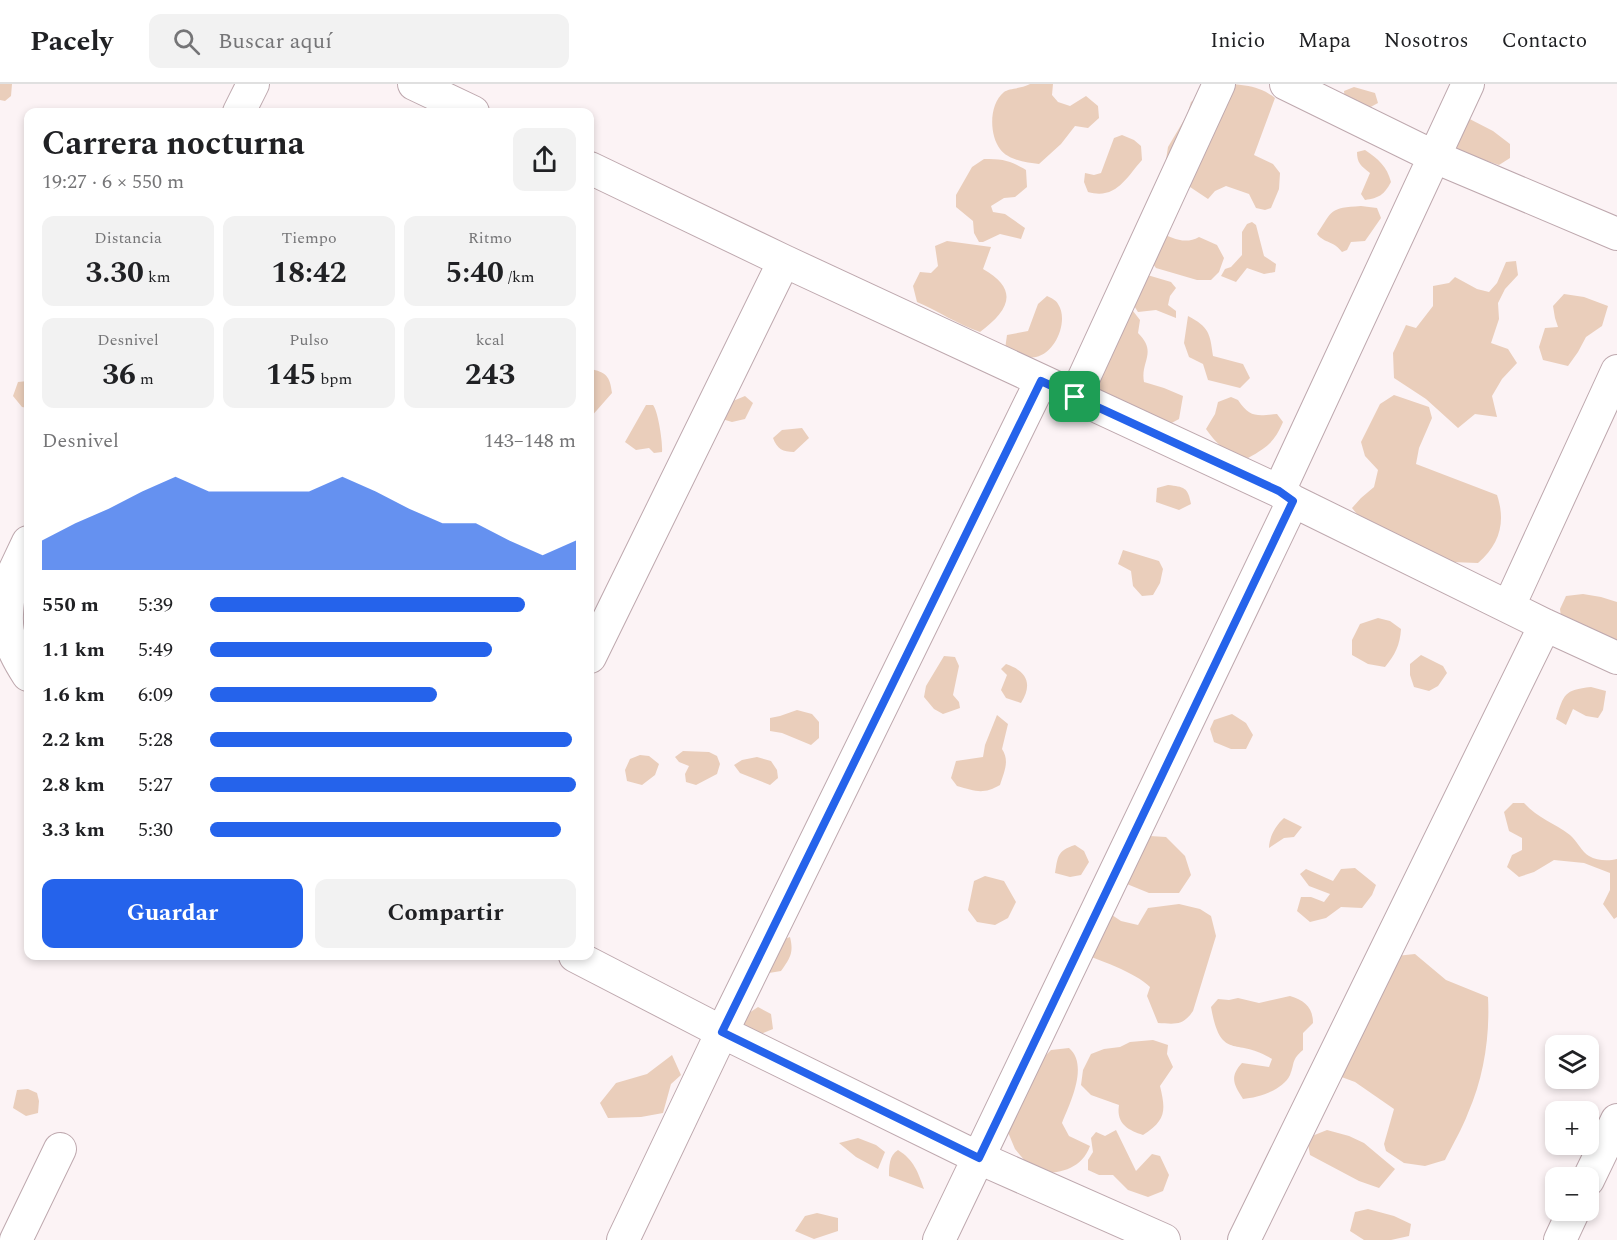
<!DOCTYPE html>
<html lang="es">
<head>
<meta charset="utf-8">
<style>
  body { margin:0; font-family:Spectral,serif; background:#f2f2f2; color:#202124; height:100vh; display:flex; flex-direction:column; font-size:22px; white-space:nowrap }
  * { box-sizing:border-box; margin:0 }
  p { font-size:20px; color:#757577 }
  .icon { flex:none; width:33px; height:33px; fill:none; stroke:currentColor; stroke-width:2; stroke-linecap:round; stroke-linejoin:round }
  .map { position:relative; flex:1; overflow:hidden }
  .sheet { position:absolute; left:24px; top:24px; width:570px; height:852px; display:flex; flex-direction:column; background:#fff; border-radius:12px; box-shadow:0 3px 9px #0003 }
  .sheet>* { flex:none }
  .tools { position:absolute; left:1545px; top:951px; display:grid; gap:12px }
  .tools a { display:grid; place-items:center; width:54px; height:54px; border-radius:12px; background:#fff; box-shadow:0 3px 9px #0003; font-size:30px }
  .pin { position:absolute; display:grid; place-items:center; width:51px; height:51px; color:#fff; margin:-26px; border-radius:12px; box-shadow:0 3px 9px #0006 }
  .round { display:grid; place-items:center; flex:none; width:63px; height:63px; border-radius:12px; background:#f2f2f2 }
  .overview { display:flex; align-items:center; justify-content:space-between; height:102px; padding:0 18px }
  h1 { font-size:33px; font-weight:700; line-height:45px }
  .metrics { display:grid; grid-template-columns:repeat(3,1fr); gap:9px; height:102px; padding:6px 18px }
  .metrics div { display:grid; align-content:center; border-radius:12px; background:#f2f2f2; text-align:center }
  .metrics b { font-size:30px; font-weight:700 }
  .metrics small { font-size:16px; font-weight:400 }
  .metrics p { font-size:16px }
  .chart { height:168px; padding:12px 18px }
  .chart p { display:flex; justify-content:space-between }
  .chart svg { width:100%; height:108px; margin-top:6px; fill:#2563eb; opacity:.7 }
  .button { display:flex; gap:12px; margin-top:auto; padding:12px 18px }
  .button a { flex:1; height:69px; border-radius:12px; background:#2563eb; color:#fff; font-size:24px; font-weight:700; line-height:69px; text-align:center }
  .button a+a { background:#f2f2f2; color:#202124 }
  ul { padding:0 18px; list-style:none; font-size:20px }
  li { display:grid; grid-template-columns:96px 72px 1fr; align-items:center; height:45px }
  li i { height:15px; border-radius:8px; background:#2563eb }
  header { display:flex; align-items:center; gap:36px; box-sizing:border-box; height:84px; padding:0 30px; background:#fff; border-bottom:2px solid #e0e0e0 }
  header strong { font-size:28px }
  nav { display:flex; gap:33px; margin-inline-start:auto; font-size:21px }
  .search { width:420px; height:54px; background:#f2f2f2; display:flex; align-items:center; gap:15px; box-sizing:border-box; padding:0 21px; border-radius:12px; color:#757577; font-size:22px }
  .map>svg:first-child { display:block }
  .green { fill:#eacebb }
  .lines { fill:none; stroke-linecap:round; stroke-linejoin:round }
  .minor-casing { stroke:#bea8ae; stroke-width:34 }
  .minor { stroke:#fff; stroke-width:32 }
  .route-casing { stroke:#fff; stroke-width:12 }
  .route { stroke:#2563eb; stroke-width:8 }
</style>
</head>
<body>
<header>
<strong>Pacely</strong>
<div class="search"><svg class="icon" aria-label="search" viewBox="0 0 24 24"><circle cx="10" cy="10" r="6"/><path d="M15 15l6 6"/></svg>Buscar aquí</div>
<nav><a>Inicio</a><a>Mapa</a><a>Nosotros</a><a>Contacto</a></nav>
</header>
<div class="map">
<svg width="1617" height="1156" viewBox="0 0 1617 1156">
  <rect width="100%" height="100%" fill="#fcf3f5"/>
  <!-- green -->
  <path class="green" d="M 0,0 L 12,0 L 11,12 L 5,17 L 0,16 Z
    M 1030,0 L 1053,0 L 1052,11 L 1058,18 L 1070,22 L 1086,12 L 1098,22 L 1099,34 L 1088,44 L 1075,42 L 1061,60 L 1039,80 C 1027,79 1008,76 1000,65 C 989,50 989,20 1004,8 C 1009,4 1021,5 1030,0 Z
    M 1213,0 C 1237,0 1258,0 1275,14 L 1254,71 L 1273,80 L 1280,89 L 1279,105 L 1271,124 L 1265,126 L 1256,124 L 1249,110 L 1226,102 L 1215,107 L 1208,115 L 1175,93 L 1165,82 L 1168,63 L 1187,31 L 1191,18 Z
    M 1354,3 L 1375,9 L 1378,19 L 1365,26 L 1345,18 L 1344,7 Z
    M 1458,29 L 1493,47 L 1510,60 L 1510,74 L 1499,81 L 1454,66 Z
    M 1122,51 L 1134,56 L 1141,62 L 1142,76 C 1126,94 1116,116 1088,108 L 1084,98 L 1085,89 L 1094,91 L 1101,89 L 1114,54 Z
    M 1365,66 C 1378,75 1387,82 1391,98 C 1384,111 1379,114 1365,116 L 1361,110 L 1370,89 C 1361,82 1357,79 1357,68 Z
    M 984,75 C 1003,75 1009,76 1026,86 L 1027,103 L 1015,113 L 1004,114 L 991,122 L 993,128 L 1005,130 L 1025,144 L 1021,155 L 1000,150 L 983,158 L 979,158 L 974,149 L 973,137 L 956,123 L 956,111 L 972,83 Z
    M 1361,122 L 1377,124 L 1381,134 L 1365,157 L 1351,158 L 1347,166 L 1342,168 C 1333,156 1325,160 1317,150 C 1333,126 1329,124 1361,122 Z
    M 1252,138 L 1256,141 L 1264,172 L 1276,180 L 1275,188 L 1264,190 L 1247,184 L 1236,198 L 1221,192 L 1225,185 L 1231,183 L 1242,171 L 1242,148 L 1247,140 Z
    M 1159,148 C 1172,154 1185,161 1199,153 L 1217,161 L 1224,174 L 1219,188 L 1211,196 L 1197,196 L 1156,184 L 1146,171 Z
    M 947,157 L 991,163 L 983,185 C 1020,206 1009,226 980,248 C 957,240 938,227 917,218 L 913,202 L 920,188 L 931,189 L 938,182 L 935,162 Z
    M 1516,177 L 1518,191 L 1505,205 L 1498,219 L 1499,235 L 1491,259 L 1508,265 L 1517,279 L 1502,295 L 1492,312 L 1497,333 L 1475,330 L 1458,344 L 1426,315 L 1394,294 L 1393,269 L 1406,241 L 1416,244 L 1433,222 L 1433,202 L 1449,199 L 1455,193 L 1477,205 L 1489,208 L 1497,199 L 1506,178 Z
    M 1144,190 L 1171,198 L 1176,204 L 1170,212 L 1168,221 L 1176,227 L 1176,234 L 1156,226 L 1138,228 L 1131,217 Z
    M 1564,210 L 1584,213 L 1608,222 L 1602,242 L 1586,253 L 1578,268 L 1568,282 L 1543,276 L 1539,263 L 1545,244 L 1558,243 L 1555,234 L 1553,222 Z
    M 1047,212 C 1051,214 1056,216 1058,220 C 1069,236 1056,269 1036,273 C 1027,275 1013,269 1005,265 L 1007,251 L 1028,247 L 1038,220 Z
    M 1126,218 L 1140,236 L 1138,249 C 1158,269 1140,277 1144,298 L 1164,304 L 1183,312 L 1179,335 L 1166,342 L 1077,303 Z
    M 1188,232 C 1209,243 1210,249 1213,272 L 1243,280 L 1250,294 L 1240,304 L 1208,296 L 1203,280 L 1189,273 L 1184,259 Z
    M 590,285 C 606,288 610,292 612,309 L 590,334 Z
    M 28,297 L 28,324 L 22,323 L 13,312 L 18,298 Z
    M 1394,311 L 1429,323 L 1432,334 L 1419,364 L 1416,380 L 1497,411 C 1506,438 1500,460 1478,479 L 1451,478 L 1369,445 L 1352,424 L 1361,414 L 1374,403 L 1378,386 L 1365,372 L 1361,358 L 1380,320 Z
    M 745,312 L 753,319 L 745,335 L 732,338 L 722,335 L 733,317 Z
    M 1231,313 L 1238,316 C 1250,334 1257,332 1277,330 L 1283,338 C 1274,359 1267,363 1248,374 C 1227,369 1219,363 1206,345 L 1215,330 L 1218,318 Z
    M 646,321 L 653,321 C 658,327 663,359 662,368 L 654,369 L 649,364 L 636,366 L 625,358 Z
    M 802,344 L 809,354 L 794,368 C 783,368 777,365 773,354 L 782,346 Z
    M 1168,401 C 1184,403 1188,403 1191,420 L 1179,426 L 1156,418 L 1157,404 Z
    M 1123,466 L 1159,477 L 1163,485 L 1160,499 L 1153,511 L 1142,512 L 1133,502 L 1131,487 L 1118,480 Z
    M 1583,510 L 1601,513 L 1617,518 L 1617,573 L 1562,540 L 1560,525 L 1566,512 Z
    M 1378,534 L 1390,537 L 1401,545 C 1400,561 1395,571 1385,583 L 1368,580 L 1352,571 L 1352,556 L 1360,540 Z
    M 1421,571 L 1443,582 L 1447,589 L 1438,602 L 1429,607 L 1414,603 L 1410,591 L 1410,580 Z
    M 944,572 L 955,573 L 959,582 L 953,611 L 959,618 L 960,624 L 943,630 L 934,625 L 924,613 L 926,602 Z
    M 1006,580 C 1027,587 1033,600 1021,619 L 1006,614 L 1001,606 L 1007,591 L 1001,585 Z
    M 1591,603 L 1606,607 L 1603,626 L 1598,634 L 1586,632 L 1573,625 L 1566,641 L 1556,635 C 1564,610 1564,606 1591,603 Z
    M 797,626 L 812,630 L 819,638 L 819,654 L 811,661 L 782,649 L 770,647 L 770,634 L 780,632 Z
    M 1232,630 L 1246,639 L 1253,651 L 1246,665 L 1231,665 L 1214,658 L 1210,645 L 1214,636 Z
    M 997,631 L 1008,640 L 1002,665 C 1010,677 1004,688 1000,701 C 983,711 975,707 957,702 L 951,694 L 956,677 L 983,673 L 985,661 Z
    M 683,667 L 709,668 L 717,672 L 720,680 L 717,690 L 696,701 L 686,698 L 685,690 L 689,682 L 679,678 L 675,673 Z
    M 640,671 L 649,672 L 659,680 L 655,691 L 642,701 L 627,697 L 625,686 L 630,675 Z
    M 757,673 L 771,677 L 777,686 L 778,694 L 770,701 L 740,689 L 734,681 L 742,676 Z
    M 1513,719 L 1524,719 C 1539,735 1553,738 1570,751 C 1577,757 1582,768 1589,772 C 1597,777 1609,777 1617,775 L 1617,833 L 1614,835 L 1603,820 L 1610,806 L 1610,789 L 1584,779 L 1554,776 L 1534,788 L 1519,793 L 1507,783 L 1512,771 L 1522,766 L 1522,754 L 1509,747 L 1504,728 Z
    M 1284,734 L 1302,743 L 1294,753 L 1284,754 L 1269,764 C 1269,753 1276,741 1284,734 Z
    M 1150,752 L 1166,753 L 1185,772 L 1191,791 L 1179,809 L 1149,809 L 1122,798 L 1129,753 Z
    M 1075,761 L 1084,767 L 1089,778 L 1081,791 L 1070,793 L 1055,789 C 1058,772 1057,767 1075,761 Z
    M 1355,784 L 1376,801 L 1372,811 L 1362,824 L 1341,823 L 1326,834 L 1310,838 L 1297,827 L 1301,813 L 1311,813 L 1324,818 L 1330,810 L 1309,802 L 1300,790 L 1306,785 L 1333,797 L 1341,785 Z
    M 985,792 L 1004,797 L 1016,818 L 1008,834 L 995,841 L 977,838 L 968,826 L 974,797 Z
    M 1179,820 L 1200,825 L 1211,832 L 1216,852 L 1193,927 C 1183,942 1175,940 1158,939 L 1147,912 L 1150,903 C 1135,888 1097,875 1077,868 L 1109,829 L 1121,837 L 1138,841 L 1148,824 Z
    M 790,853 C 794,869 790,874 781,887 L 769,889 L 764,878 L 779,857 Z
    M 1415,870 L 1446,896 L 1488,913 C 1490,952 1484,993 1468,1029 C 1462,1045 1453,1060 1445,1076 L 1425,1082 L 1404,1079 L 1386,1067 L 1384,1060 L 1394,1025 L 1355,998 L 1328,988 L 1396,872 Z
    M 1290,912 C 1304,916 1313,923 1313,939 L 1303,949 L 1303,966 C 1291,976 1295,979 1290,991 C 1283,1006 1258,1014 1243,1015 C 1234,1001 1229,993 1242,979 L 1269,983 L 1272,975 C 1236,952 1221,979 1211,923 L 1218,915 L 1229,916 L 1238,914 L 1259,919 Z
    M 758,923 L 771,930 L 773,945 L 758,951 L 739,942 L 749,929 Z
    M 1153,956 L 1168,961 L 1167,970 L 1173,983 L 1160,1002 C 1166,1027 1166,1036 1143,1051 C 1127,1046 1116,1039 1119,1021 L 1091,1011 L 1081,1001 L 1083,986 L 1091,970 L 1104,965 L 1120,963 L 1130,958 Z
    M 1069,964 C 1089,981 1070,1019 1062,1039 L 1069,1052 L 1090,1062 C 1081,1086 1059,1090 1035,1089 L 1015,1065 L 1007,1046 L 1040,977 L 1051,966 Z
    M 672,971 L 681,991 L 671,1000 L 663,1029 L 641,1033 L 608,1034 L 600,1019 L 616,999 L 647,990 Z
    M 28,1005 L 37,1009 L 39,1017 L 38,1029 L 26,1032 L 13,1024 L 17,1006 Z
    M 1116,1046 L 1136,1087 L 1152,1070 L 1160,1072 L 1169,1091 L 1163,1107 L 1148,1113 L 1128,1106 L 1113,1091 L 1099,1091 L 1088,1086 L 1088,1076 L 1093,1068 L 1091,1054 L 1096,1048 L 1105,1052 Z
    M 1327,1046 L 1349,1052 L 1364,1059 L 1395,1085 L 1379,1104 L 1359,1097 L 1310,1071 L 1307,1054 Z
    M 858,1054 L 876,1061 L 885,1068 L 878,1085 L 856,1073 L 839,1059 Z
    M 898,1066 C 914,1076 918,1088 924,1105 L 889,1092 C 889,1083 889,1071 898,1066 Z
    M 1368,1125 L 1394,1132 L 1411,1140 L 1409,1152 L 1391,1156 L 1364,1156 L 1350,1147 L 1355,1128 Z
    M 817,1129 L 838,1134 L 838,1147 L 814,1155 L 795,1147 L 805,1132 Z"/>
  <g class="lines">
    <!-- minor casing -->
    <g class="minor-casing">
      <path id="minor" d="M 414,0 L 473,28
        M 1286,0 L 1435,73 L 1617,150
        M 239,28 L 253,0
        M 590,84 L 784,177 L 1279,407 L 1293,417 L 1545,541 L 1617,574
        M 1075,313 L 1219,0
        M 1279,407 L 1468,0
        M 11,494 C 5,540 2,551 28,591
        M 0,501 L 11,494 L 28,458
        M 1509,522 L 1617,287
        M 590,573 L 784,177
        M 575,872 L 722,948 L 979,1074 L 1164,1156
        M 1588,1096 L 1617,1036
        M 16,1156 L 60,1065
        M 623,1156 L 722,948 L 1041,297
        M 939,1156 L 1293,417
        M 1244,1156 L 1545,541
        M 1560,1156 L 1574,1126"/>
    </g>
    <!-- minor -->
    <use href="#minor" class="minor"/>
  </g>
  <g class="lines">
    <!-- route casing -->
    <g class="route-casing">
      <path id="route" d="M 1041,297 L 1279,407 L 1293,417 L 979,1074 L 722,948 Z"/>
    </g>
    <!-- route -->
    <use href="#route" class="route"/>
  </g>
</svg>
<div class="tools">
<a><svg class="icon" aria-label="layers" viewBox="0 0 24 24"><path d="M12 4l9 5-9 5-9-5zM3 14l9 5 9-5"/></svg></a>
<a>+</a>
<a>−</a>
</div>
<div class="pin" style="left:1075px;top:313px;background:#1e9e55"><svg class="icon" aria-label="arrive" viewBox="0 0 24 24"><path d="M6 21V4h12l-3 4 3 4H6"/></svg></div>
<section class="sheet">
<div class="overview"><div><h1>Carrera nocturna</h1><p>19:27 · 6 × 550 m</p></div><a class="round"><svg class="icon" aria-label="share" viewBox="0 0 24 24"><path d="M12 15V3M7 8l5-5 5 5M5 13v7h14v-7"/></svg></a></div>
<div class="metrics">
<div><p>Distancia</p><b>3.30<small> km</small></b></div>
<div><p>Tiempo</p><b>18:42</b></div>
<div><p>Ritmo</p><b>5:40<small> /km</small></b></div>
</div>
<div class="metrics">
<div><p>Desnivel</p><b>36<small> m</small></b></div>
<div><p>Pulso</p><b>145<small> bpm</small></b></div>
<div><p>kcal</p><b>243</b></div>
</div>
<div class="chart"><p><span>Desnivel</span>143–148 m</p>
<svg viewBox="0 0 160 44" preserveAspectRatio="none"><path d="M0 44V32L10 25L20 19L30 12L40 6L50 12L60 12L70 12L80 12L90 6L100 12L110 19L120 25L130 25L140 32L150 38L160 32V44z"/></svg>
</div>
<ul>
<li><b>550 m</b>5:39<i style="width:86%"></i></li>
<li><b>1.1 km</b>5:49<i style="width:77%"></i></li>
<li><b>1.6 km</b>6:09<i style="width:62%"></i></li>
<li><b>2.2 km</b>5:28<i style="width:99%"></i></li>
<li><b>2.8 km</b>5:27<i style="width:100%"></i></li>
<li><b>3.3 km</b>5:30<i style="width:96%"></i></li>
</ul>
<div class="button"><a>Guardar</a><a>Compartir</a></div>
</section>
</div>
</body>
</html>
